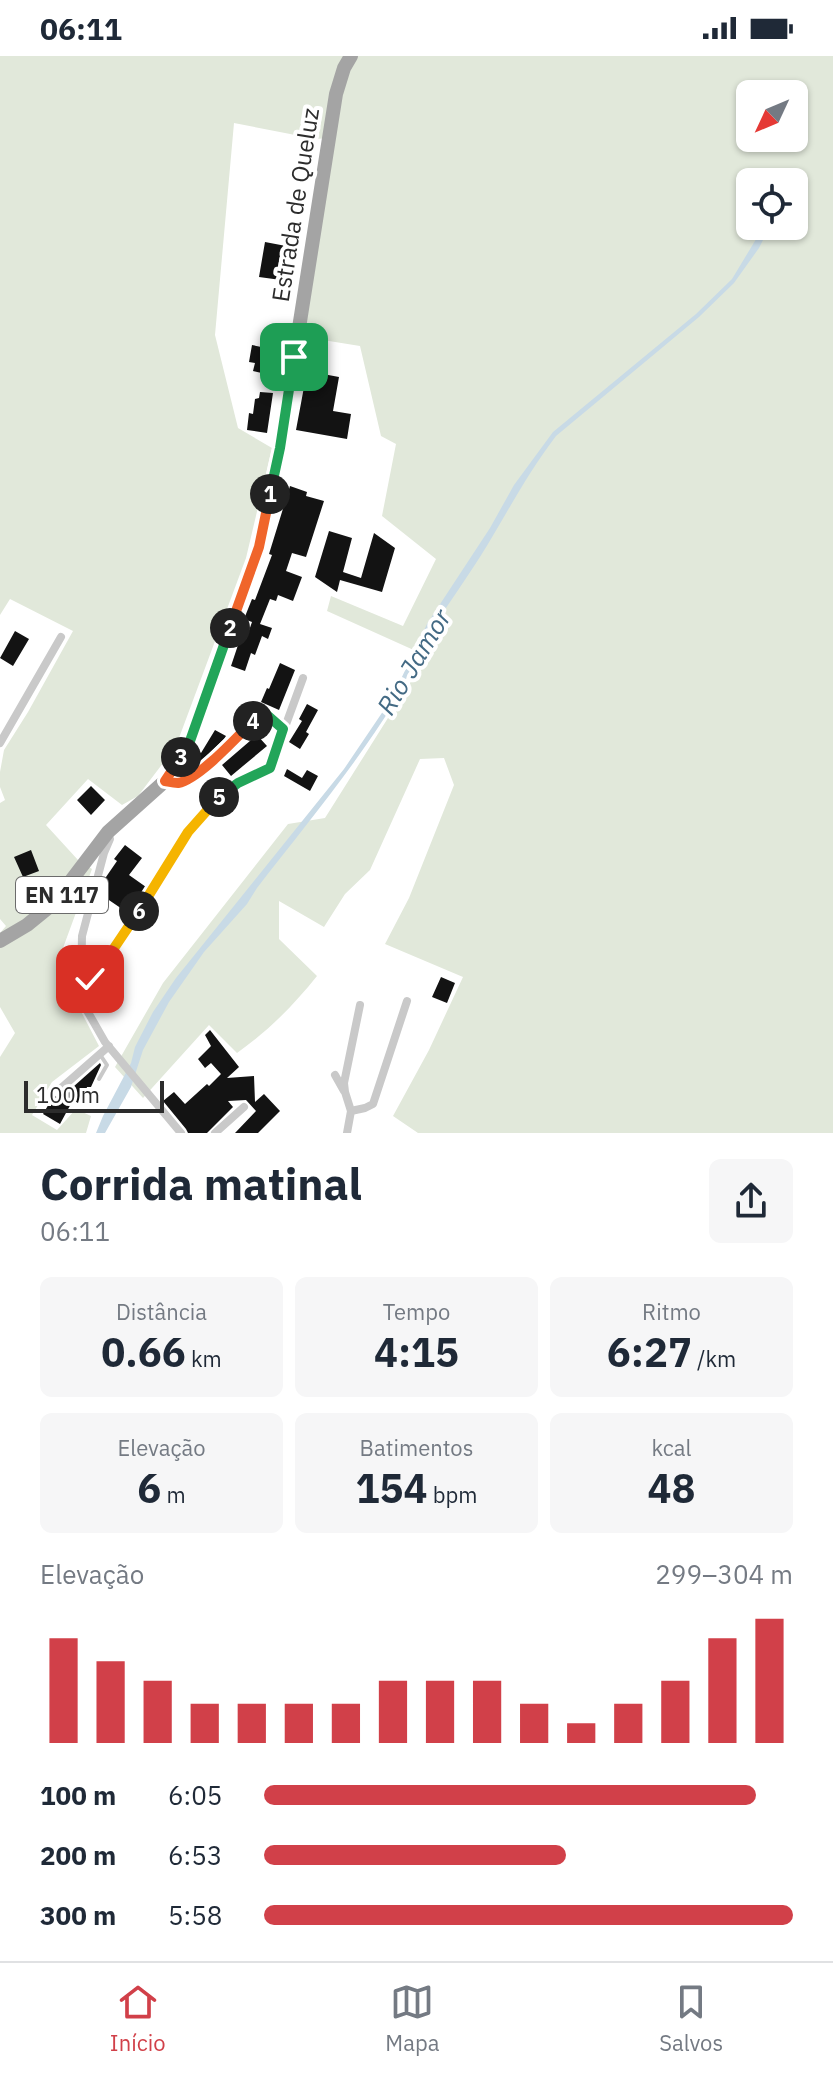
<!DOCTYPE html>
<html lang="pt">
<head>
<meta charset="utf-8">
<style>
  body { margin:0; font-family:"IBM Plex Sans",sans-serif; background:#f6f6f7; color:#1f2937; height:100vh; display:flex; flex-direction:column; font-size:30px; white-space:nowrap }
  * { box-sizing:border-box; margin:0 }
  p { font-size:26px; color:#747a83 }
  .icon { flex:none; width:44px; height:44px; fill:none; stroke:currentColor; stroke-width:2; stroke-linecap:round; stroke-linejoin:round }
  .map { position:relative; height:1077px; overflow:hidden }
  .side { display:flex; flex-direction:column; background:#fff; flex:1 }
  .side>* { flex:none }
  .needle { width:52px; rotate:226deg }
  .buttons { position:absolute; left:736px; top:24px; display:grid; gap:16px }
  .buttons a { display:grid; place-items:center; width:72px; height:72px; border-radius:12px; background:#fff; box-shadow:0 2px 6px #0004; font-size:40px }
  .scale { position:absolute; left:24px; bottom:20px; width:140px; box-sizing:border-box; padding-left:8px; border:4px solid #2c2c2c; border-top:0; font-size:22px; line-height:28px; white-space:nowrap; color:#2c2c2c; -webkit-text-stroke:6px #fff; paint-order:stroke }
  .pin { position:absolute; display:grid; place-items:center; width:68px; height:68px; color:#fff; margin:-34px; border-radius:16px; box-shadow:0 4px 12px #0006 }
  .km { position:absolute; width:40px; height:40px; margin:-20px; border-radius:50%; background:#222; color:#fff; font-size:22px; line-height:40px; text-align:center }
  .round { display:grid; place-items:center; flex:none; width:84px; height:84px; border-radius:12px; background:#f6f6f7 }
  .headline { display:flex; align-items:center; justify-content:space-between; height:136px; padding:0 40px }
  h1 { font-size:44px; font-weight:700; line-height:60px }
  .figures { display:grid; grid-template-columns:repeat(3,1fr); gap:12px; height:136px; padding:8px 40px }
  .figures div { display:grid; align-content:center; border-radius:12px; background:#f6f6f7; text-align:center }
  .figures b { font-size:40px; font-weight:700 }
  .figures small { font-size:22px; font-weight:400 }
  .figures p { font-size:22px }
  .chart { height:224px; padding:16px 40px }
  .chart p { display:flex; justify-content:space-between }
  .chart svg { width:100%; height:144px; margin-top:8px; stroke:#d14049; stroke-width:6 }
  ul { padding:0 40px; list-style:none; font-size:26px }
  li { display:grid; grid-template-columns:128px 96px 1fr; align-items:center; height:60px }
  li i { height:20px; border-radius:10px; background:#d14049 }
  .status { display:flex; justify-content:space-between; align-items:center; height:56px; padding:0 40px; background:#fff; direction:ltr }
  .status svg { height:22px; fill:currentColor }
  .tabs { display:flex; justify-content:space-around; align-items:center; height:112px; border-top:2px solid #e0e1e3; background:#fff; font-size:22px; color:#747a83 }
  .tabs a { display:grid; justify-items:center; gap:4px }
  .tabs .active { color:#d14049 }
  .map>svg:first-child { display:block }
  .green { fill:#e1e8da; fill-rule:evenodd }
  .water { fill:#c8dae6 }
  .building { fill:#131313 }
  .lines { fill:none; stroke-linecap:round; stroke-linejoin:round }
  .lane { stroke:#c9c9c9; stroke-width:4 }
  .street { stroke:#c9c9c9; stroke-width:8 }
  .primary { stroke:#a4a4a4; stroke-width:14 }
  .split-1-casing { stroke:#fff; stroke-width:16 }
  .split-2-casing { stroke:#fff; stroke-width:16 }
  .split-3-casing { stroke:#fff; stroke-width:16 }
  .split-4-casing { stroke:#fff; stroke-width:16 }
  .split-5-casing { stroke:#fff; stroke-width:16 }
  .split-6-casing { stroke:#fff; stroke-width:16 }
  .split-7-casing { stroke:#fff; stroke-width:16 }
  .split-1 { stroke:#22a559; stroke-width:10 }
  .split-2 { stroke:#f0652b; stroke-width:10 }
  .split-3 { stroke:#22a559; stroke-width:10 }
  .split-4 { stroke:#f0652b; stroke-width:10 }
  .split-5 { stroke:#22a559; stroke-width:10 }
  .split-6 { stroke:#f5b400; stroke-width:10 }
  .split-7 { stroke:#f5b400; stroke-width:10 }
  .labels { text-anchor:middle; stroke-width:8; stroke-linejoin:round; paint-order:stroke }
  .shield { fill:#fff; stroke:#6b6b6b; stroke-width:2 }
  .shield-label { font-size:22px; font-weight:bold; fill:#2c2c2c }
  .street-label { font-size:24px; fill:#2c2c2c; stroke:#fff }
  .water-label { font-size:26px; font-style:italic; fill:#436a84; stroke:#fff }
</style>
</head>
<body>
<div class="status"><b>06:11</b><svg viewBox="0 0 49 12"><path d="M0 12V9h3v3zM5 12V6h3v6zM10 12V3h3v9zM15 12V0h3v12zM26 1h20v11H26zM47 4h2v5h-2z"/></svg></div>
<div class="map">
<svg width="833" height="1077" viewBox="0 0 833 1077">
  <rect width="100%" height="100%" fill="#fff"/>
  <!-- green -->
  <path class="green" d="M 0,0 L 833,0 L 833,1077 L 418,1077 L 393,1060 L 429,994 L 463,921 L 385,888 L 409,842 L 454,729 L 444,702 L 420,703 L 370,814 L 345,838 L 324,871 L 279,845 L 279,883 L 317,920 C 293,950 268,975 237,997 L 209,969 L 143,1042 L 115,1011 L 163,927 L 288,768 L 325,762 L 427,600 L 327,555 L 331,540 L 403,570 L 436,503 L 382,460 L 396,388 L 381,380 L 360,290 L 298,280 L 328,82 L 316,83 L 234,67 L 215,279 L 238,372 L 272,392 L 246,502 L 176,690 L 138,740 L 122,749 L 88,723 L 46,769 L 78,804 L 92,813 L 63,892 L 69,926 L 74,942 L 99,990 L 52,1026 L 32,1059 L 57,1074 L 76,1053 L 91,1060 L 86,1077 L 0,1077 L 0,1001 L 15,977 L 0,951 L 0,877 L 6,870 L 0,863 L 0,747 L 5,744 L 0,731 L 0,716 L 4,694 L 28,656 L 73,575 L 10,543 L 0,559 ZM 750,38 L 794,38 L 794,82 L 750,82 ZM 750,126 L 794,126 L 794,170 L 750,170 Z"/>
  <!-- water -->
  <path class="water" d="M 764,170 L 770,170 L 759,192 L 734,227 L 699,261 L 556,380 C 530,414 510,451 488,488 C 467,523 442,555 422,591 C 412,608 405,628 395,645 C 354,712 304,771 257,832 L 247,848 L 204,896 L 169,946 L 143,994 L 131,1031 L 105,1077 L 96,1077 L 103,1060 L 131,1007 L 135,991 L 153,956 L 176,922 L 344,713 L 392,642 L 427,568 L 490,472 L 514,429 L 553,376 L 696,258 L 732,223 Z"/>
  <!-- building -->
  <path class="building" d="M 265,186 L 286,190 L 281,224 L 259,221 Z
    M 252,289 L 271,293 L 266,318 L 253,315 L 255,307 L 249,306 Z
    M 307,315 L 339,321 L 333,355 L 351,358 L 347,383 L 296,374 Z
    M 260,336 L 273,337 L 267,377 L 247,374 L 249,357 L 253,358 L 255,343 L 259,342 Z
    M 290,430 L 307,436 L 306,440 L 324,445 L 306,501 L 292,497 L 286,515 L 302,521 L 293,545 L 278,539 L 276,545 L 270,543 L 260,568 L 272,572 L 268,583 L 262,580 L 255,599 L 251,597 L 245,615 L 231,610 L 241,580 L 246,583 L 252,566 L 244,563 L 252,543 L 255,544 L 272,499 L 269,498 Z
    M 329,475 L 352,482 L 343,516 L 361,522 L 374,477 L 395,492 L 382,536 L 340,524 L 337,536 L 315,521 Z
    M 15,575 L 29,583 L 13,610 L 0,602 Z
    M 280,607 L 295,614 L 279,654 L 261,646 L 267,632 L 269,633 Z
    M 307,648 L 318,654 L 306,676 L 309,678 L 300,693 L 289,686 L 302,665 L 299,663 Z
    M 215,674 L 226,680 L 224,683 L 200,706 L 182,717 L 196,694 L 201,697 Z
    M 257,679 L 267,690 L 231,720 L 222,709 Z
    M 287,713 L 302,722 L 307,714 L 318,720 L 310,735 L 284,720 Z
    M 91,730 L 105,744 L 91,759 L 77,744 Z
    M 125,789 L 142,802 L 129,819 L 146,831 L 128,857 L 100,838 L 106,821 L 117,805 L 114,803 Z
    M 31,794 L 39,815 L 23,821 L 14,801 Z
    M 441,921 L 455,927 L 447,947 L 432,941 Z
    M 106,923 L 115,935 L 107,941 L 109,943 L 99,951 L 90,940 L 89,932 L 96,926 L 98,929 Z
    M 210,974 L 239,1011 L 227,1022 L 254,1020 L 255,1046 L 264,1038 L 280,1055 L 258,1077 L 235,1077 L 256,1055 L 246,1044 L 228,1045 L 233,1051 L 207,1077 L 188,1077 L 186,1073 L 163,1045 L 174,1036 L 185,1048 L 207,1028 L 209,1030 L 221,1018 L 211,1007 L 205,1012 L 198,1003 L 211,990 L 205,979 Z
    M 100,1007 L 101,1009 L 91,1031 L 87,1031 L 84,1042 L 80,1040 L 78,1047 L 73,1044 L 60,1068 L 43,1058 L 54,1039 L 61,1044 L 64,1039 Z"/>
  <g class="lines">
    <!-- lane -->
    <path class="lane" d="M 99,1023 L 107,1009 L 101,1000"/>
    <!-- street -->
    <path class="street" d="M 0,687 L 61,581
      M 165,725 L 181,726 L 204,712 L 259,659 C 271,660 276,665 283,673
      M 108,776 L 110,783 L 104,797 L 82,880 L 81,928 L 85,951 L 105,986 L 181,1077
      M 81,928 L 98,916 C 121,884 141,851 163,818 C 193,771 214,732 270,712 L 303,622
      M 335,1019 L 344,1035
      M 60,1033 L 109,990
      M 351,1055 L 365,1052 L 373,1048 L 407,945
      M 215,1077 L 244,1051
      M 347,1077 L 351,1055 L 345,1036 L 344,1027 L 360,949"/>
    <!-- primary -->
    <path class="primary" d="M 0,885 L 27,869 L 54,847 L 108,776 L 165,725 L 190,685 L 259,491 L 280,392 L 336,38 L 344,12 L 351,0"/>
  </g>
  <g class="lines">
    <!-- split-1 casing -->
    <g class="split-1-casing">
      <path id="split-1" d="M 270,438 L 280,392 L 294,301"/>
    </g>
    <!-- split-2 casing -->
    <g class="split-2-casing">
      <path id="split-2" d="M 230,572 L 259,491 L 270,438"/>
    </g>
    <!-- split-3 casing -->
    <g class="split-3-casing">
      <path id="split-3" d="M 181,701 L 190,685 L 230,572"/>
    </g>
    <!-- split-4 casing -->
    <g class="split-4-casing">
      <path id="split-4" d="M 181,701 L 165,725 C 170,726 173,727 178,727 C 199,723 237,681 253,665"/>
    </g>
    <!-- split-5 casing -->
    <g class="split-5-casing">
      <path id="split-5" d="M 219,741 L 238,727 L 270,712 L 283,673 L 267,659 L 259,659 L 253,665"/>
    </g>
    <!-- split-6 casing -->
    <g class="split-6-casing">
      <path id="split-6" d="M 139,855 L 188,776 L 219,741"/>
    </g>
    <!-- split-7 casing -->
    <g class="split-7-casing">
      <path id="split-7" d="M 90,923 L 98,916 L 139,855"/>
    </g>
    <!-- split-1 -->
    <use href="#split-1" class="split-1"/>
    <!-- split-2 -->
    <use href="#split-2" class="split-2"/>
    <!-- split-3 -->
    <use href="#split-3" class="split-3"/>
    <!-- split-4 -->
    <use href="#split-4" class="split-4"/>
    <!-- split-5 -->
    <use href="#split-5" class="split-5"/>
    <!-- split-6 -->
    <use href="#split-6" class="split-6"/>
    <!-- split-7 -->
    <use href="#split-7" class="split-7"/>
  </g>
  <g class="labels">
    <!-- shield labels -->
    <rect class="shield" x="16" y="821" width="92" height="36" rx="6"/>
    <g class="shield-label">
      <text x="62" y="847">EN 117</text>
    </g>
    <!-- street labels -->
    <g class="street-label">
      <text transform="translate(296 149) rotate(-81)" y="8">Estrada de Queluz</text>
    </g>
    <!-- water labels -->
    <g class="water-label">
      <text transform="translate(414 606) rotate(-59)" y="9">Rio Jamor</text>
    </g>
  </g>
</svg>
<div class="buttons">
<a><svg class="needle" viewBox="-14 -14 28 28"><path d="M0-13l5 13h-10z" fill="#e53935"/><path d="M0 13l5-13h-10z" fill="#747a83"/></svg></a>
<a><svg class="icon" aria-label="locate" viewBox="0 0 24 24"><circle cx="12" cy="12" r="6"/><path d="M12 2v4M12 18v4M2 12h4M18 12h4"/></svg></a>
</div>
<div class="scale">100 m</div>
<div class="pin" style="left:294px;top:301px;background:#1e9e55"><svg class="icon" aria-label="arrive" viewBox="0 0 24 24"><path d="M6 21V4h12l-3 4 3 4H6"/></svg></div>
<div class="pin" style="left:90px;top:923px;background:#d93025"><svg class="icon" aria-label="check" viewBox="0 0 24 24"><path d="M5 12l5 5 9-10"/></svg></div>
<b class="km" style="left:270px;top:438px">1</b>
<b class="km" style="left:230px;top:572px">2</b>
<b class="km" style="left:181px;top:701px">3</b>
<b class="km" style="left:253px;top:665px">4</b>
<b class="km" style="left:219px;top:741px">5</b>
<b class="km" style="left:139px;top:855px">6</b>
</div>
<section class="side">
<div class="headline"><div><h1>Corrida matinal</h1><p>06:11</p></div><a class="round"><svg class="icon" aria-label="share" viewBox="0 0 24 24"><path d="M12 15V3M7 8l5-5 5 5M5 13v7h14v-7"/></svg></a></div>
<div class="figures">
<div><p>Distância</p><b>0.66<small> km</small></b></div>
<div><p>Tempo</p><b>4:15</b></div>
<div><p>Ritmo</p><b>6:27<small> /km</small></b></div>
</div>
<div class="figures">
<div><p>Elevação</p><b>6<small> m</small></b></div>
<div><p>Batimentos</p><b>154<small> bpm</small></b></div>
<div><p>kcal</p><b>48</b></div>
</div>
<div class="chart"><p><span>Elevação</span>299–304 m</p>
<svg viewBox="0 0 160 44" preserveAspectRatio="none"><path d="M5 44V12M15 44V19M25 44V25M35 44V32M45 44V32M55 44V32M65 44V32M75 44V25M85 44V25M95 44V25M105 44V32M115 44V38M125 44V32M135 44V25M145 44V12M155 44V6"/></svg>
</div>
<ul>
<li><b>100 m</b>6:05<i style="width:93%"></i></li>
<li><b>200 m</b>6:53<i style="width:57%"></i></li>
<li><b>300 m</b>5:58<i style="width:100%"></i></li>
</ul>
</section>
<nav class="tabs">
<a class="active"><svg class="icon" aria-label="home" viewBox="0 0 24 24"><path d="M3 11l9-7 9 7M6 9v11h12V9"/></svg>Início</a>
<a><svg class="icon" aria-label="map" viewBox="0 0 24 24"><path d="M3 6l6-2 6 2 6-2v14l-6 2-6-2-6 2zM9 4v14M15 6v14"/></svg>Mapa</a>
<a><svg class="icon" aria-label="saved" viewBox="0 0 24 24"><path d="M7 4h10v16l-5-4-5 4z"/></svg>Salvos</a>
</nav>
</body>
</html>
